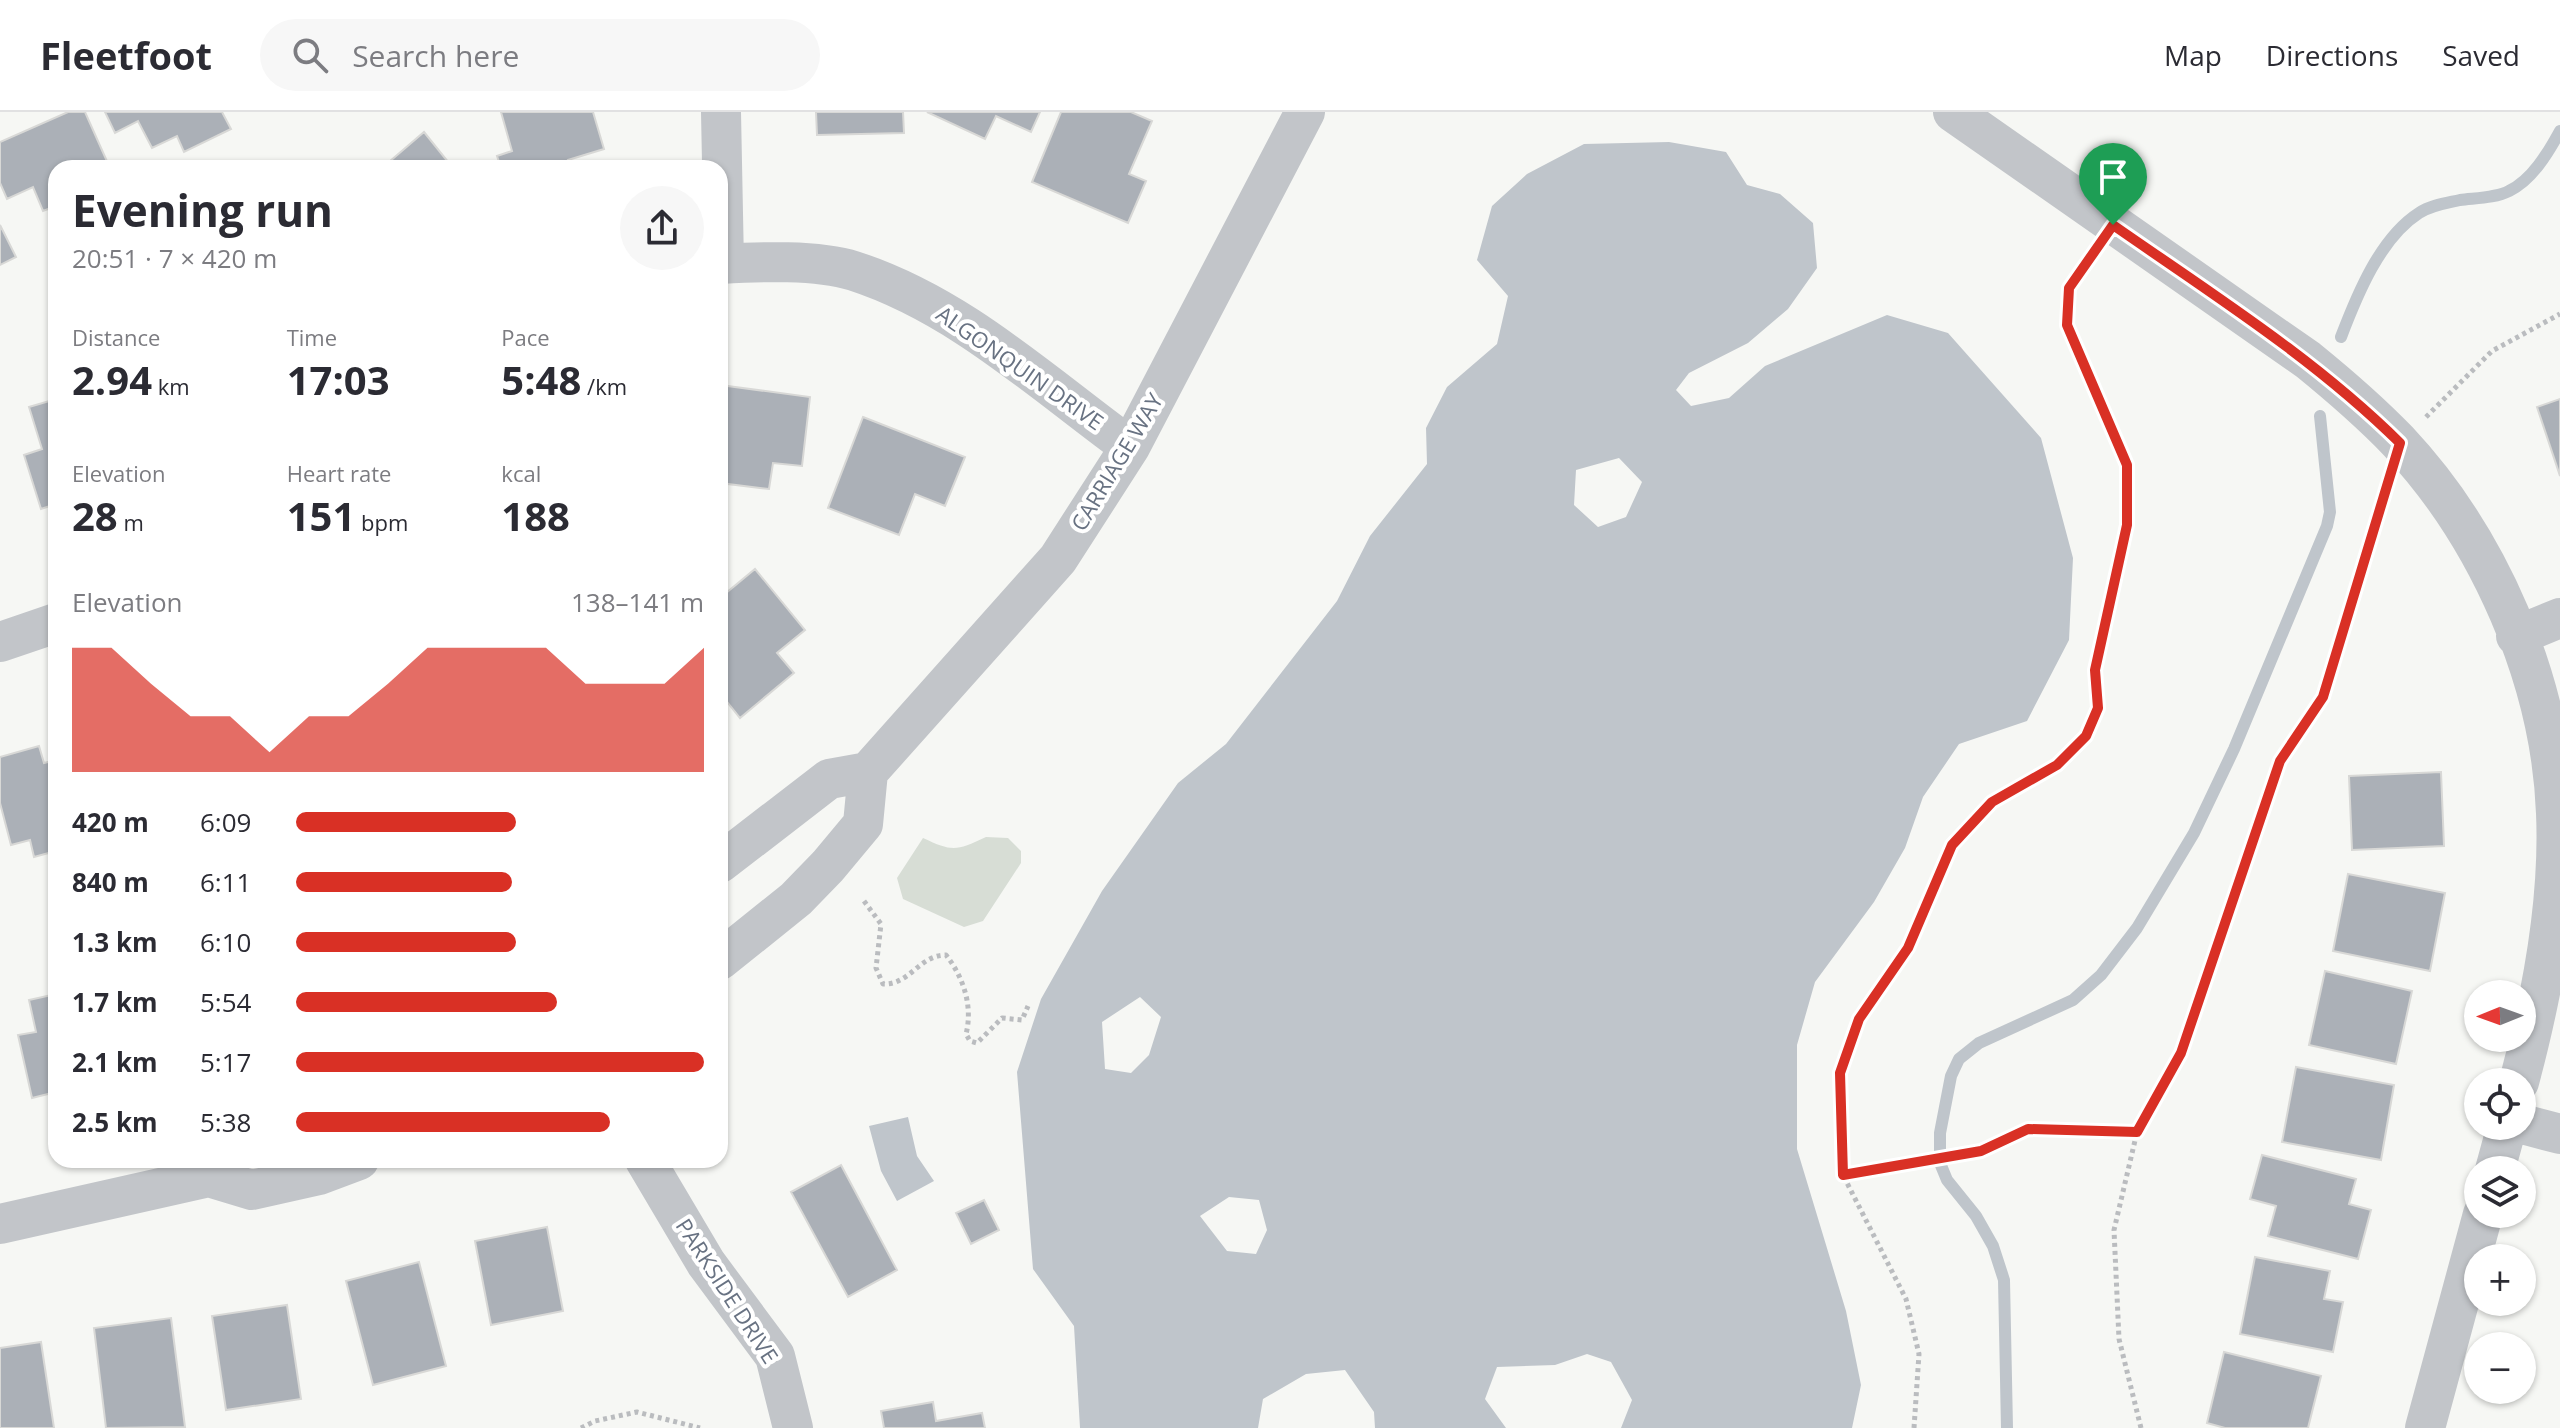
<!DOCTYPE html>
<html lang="en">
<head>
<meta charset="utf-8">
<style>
  body { margin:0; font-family:"Open Sans",sans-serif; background:#f7f7f7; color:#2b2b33; height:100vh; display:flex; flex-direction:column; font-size:30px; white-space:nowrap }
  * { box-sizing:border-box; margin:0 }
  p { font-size:26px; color:#7c7c81 }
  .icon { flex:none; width:44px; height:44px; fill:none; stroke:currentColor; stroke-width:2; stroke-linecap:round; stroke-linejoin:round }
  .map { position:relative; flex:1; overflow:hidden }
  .details { position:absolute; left:48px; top:48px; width:680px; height:1008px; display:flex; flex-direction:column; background:#fff; border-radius:24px; box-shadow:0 2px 6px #0004 }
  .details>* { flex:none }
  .needle { width:52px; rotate:269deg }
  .buttons { position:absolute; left:2464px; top:868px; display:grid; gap:16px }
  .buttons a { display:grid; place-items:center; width:72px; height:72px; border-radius:50%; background:#fff; box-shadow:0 2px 6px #0004; font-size:40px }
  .pin { position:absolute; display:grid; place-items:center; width:68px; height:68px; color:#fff; margin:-82px -34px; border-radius:50% 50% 50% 0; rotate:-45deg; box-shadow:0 0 8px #0007 }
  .pin .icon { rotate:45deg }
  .round { display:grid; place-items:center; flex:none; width:84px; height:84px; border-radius:42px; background:#f7f7f7 }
  .summary { display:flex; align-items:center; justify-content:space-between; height:136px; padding:0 24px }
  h1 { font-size:44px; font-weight:700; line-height:60px }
  .metrics { display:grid; grid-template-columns:repeat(3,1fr); gap:12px; height:136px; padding:8px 24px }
  .metrics div { display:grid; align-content:center }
  .metrics b { font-size:40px; font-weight:700 }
  .metrics small { font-size:22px; font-weight:400 }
  .metrics p { font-size:22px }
  .chart { height:224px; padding:16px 24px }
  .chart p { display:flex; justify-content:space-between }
  .chart svg { width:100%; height:144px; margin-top:8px; fill:#d93025; opacity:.7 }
  ul { padding:0 24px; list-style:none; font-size:26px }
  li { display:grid; grid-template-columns:128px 96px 1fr; align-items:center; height:60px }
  li i { height:20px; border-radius:10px; background:#d93025 }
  header { display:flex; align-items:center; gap:48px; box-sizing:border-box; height:112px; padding:0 40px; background:#fff; border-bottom:2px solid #e1e1e2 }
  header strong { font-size:38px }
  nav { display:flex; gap:44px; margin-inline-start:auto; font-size:28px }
  .search { width:560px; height:72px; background:#f7f7f7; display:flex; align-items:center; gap:20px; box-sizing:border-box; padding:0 28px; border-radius:44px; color:#7c7c81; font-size:30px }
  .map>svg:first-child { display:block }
  .green { fill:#d7ddd5 }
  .water { fill:#bfc5cb; fill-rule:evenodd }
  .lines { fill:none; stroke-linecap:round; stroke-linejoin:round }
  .stream { stroke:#bfc5cb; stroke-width:12 }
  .building { fill:#abb0b7; stroke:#d8d8d6; stroke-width:2 }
  .path { stroke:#babcbf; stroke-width:5; stroke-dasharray:4 4; stroke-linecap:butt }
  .minor { stroke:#c2c5c9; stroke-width:40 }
  .route-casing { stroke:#fff; stroke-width:16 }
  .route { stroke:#d93025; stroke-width:10 }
  .labels { text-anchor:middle; stroke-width:8; stroke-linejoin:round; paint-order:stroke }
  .street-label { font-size:22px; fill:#687282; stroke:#fff }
</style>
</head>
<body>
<header>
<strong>Fleetfoot</strong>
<div class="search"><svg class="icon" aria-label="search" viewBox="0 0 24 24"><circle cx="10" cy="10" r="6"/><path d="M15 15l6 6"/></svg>Search here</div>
<nav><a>Map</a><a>Directions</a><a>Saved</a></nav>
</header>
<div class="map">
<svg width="2560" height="1316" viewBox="0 0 2560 1316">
  <rect width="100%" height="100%" fill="#f6f7f4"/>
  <!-- green -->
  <path class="green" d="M 986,725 L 1008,726 L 1021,739 L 1021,751 L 983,809 L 964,815 L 903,787 L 897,766 L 923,726 C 953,740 956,739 986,725 Z"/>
  <!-- water -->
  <path class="water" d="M 1669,30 L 1726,40 L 1747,73 L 1780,82 L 1813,111 L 1817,156 L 1788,197 L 1748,231 L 1689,261 L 1676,278 L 1691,294 L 1729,286 L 1765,254 L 1887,203 L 1948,221 L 2041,326 L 2073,446 L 2069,528 L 2027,609 L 1959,632 L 1923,685 L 1905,736 L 1874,790 L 1815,870 L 1797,933 L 1797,1037 L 1846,1199 L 1861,1273 L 1852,1316 L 1621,1316 L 1632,1288 L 1611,1250 L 1587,1242 L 1555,1253 L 1497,1255 L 1485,1287 L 1506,1316 L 1375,1316 L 1374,1300 L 1345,1258 L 1306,1262 L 1263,1287 L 1258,1316 L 1080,1316 L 1074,1214 L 1033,1157 L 1017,960 L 1041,887 L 1102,779 L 1178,671 L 1226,632 L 1337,489 L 1370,424 L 1427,352 L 1426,316 L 1447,275 L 1497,232 L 1508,184 L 1477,148 L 1492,94 L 1527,62 L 1584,32 ZM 1619,346 L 1642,370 L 1626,405 L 1598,415 L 1574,393 L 1576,358 ZM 1140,885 L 1161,905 L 1149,943 L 1131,961 L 1105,957 L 1102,910 ZM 1229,1085 L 1259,1088 L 1267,1118 L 1256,1142 L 1227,1139 L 1200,1104 Z
    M 908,1005 L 917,1044 L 934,1069 L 897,1089 L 881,1059 L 869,1014 Z"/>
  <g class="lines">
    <!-- stream -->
    <path class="stream" d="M 2341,225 C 2357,183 2380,126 2419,101 C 2431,93 2447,91 2460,88 C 2475,86 2496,86 2509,79 C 2532,68 2548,41 2560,19
      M 2007,1316 L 2004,1168 L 1993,1134 L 1976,1104 L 1947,1068 L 1940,1051 L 1940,1021 L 1951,964 L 1959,947 L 1979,931 L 2073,888 L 2101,863 L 2137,816 L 2194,721 L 2234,637 L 2327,414 L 2330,400 L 2320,304"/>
  </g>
  <!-- building -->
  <path class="building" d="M 68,0 L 85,0 L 110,56 L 56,56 L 56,94 L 43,99 L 33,75 L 7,87 L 0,71 L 0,30 Z
    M 105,0 L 222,0 L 231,17 L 184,40 L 177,24 L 152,36 L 138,9 L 115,21 Z
    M 501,0 L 593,0 L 604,37 L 568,48 L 570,56 L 501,56 L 497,44 L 512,39 Z
    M 816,0 L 903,0 L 904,21 L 817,23 Z
    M 927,0 L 1040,0 L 1031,20 L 996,4 L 985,27 Z
    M 1061,0 L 1131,0 L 1152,9 L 1129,62 L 1146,69 L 1128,111 L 1032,70 Z
    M 424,20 L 453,56 L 382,56 Z
    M 0,113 L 16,145 L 0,153 Z
    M 720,273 L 810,285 L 802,354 L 773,351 L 769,377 L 720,371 Z
    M 56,287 L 56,392 L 41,397 L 24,343 L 42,337 L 29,295 Z
    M 2560,287 L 2560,364 L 2537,295 Z
    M 863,305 L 965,345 L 945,394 L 915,382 L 899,423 L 828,396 Z
    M 755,457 L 805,518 L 777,541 L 794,561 L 740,606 L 720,581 L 720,486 Z
    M 39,634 L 44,651 L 56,648 L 56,739 L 34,745 L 30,728 L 11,733 L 0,691 L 0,645 Z
    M 2441,660 L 2444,734 L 2352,738 L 2349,664 Z
    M 2348,762 L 2445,781 L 2430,859 L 2333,839 Z
    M 2325,859 L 2412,879 L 2396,952 L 2309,933 Z
    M 56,882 L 56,980 L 32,986 L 18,923 L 36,920 L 29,888 Z
    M 2296,955 L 2394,973 L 2381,1048 L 2282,1030 Z
    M 2262,1043 L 2356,1067 L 2349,1092 L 2371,1098 L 2358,1147 L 2268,1124 L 2276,1094 L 2250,1087 Z
    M 841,1053 L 897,1158 L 848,1185 L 791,1080 Z
    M 984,1088 L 999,1118 L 971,1132 L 956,1101 Z
    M 547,1115 L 563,1199 L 491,1213 L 475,1129 Z
    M 2255,1145 L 2330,1159 L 2324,1187 L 2343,1190 L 2333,1240 L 2240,1222 Z
    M 419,1150 L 446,1254 L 373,1273 L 346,1169 Z
    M 287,1193 L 301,1287 L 226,1298 L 212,1204 Z
    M 171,1206 L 185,1315 L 106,1316 L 94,1216 Z
    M 41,1230 L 54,1316 L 0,1316 L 0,1236 Z
    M 2224,1240 L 2321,1264 L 2308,1316 L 2225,1316 L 2207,1311 Z
    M 933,1290 L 936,1309 L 982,1301 L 985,1316 L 884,1316 L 881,1299 Z"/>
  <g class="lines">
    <!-- path -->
    <path class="path" d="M 2426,305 L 2492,239 L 2560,202
      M 864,789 L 881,812 L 876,856 L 883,872 C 910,873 919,843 946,843 C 964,866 973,895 966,922 L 970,929 L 977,931 L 1002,906 L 1022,908 L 1028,894
      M 1843,1063 L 1981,1039 L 2028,1017 L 2137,1020
      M 581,1316 L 595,1309 L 637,1300 L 700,1316
      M 1914,1316 L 1919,1242 L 1906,1187 L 1843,1063 L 1840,961 L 1859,907 L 1908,836 L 1952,733 L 1992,690 L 2057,653 L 2086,624 L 2098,596 L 2095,558 L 2127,413 L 2127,353 L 2067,213 L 2069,176 L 2091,144
      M 2141,1316 L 2119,1227 L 2114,1118 L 2137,1020 L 2181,941 L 2280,649 L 2323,585 L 2386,374"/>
    <!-- minor -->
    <path class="minor" d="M 721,0 L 724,152
      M 1953,0 L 2308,248 C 2340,274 2370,300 2398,329 C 2489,426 2551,568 2556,701 C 2560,791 2542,884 2519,970
      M 720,152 C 759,150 816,147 854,159 C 959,193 1042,271 1130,335
      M 2516,524 L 2560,506
      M 0,530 L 56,511
      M 720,751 L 829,667 L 868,660
      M 720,848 L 796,787 L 828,754 L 863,712 L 868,660 L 1058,447 L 1130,335 L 1305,0
      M 2522,1012 L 2560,1022
      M 645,1048 L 706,1151 L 775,1244 L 793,1316
      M 2495,1058 L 2507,1014
      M 0,1112 L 209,1065 L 252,1078 L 319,1063 L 359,1048
      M 2425,1316 L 2483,1102"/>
  </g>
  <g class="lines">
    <!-- route casing -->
    <g class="route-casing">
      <path id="route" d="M 2113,113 C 2212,182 2314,246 2400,331 L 2323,585 L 2280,649 L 2181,941 L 2137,1020 L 2028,1017 L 1981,1039 L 1843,1063 L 1840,961 L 1859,907 L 1908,836 L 1952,733 L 1992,690 L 2057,653 L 2086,624 L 2098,596 L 2095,558 L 2127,413 L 2127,353 L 2067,213 L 2069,176 Z"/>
    </g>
    <!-- route -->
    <use href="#route" class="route"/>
  </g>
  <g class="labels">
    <!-- street labels -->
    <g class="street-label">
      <text transform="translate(1020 256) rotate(35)" y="8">ALGONQUIN DRIVE</text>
      <text transform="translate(1117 350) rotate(-59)" y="8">CARRIAGE WAY</text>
      <text transform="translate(727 1179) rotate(57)" y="8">PARKSIDE DRIVE</text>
    </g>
  </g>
</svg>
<div class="buttons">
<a><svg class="needle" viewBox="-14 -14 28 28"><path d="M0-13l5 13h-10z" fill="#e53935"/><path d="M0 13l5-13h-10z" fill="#7c7c81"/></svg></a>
<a><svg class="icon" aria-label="locate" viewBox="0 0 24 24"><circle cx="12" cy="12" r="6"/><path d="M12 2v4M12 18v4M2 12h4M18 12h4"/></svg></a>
<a><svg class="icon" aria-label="layers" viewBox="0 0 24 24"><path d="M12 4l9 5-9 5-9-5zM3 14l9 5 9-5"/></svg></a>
<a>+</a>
<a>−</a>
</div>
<div class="pin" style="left:2113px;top:113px;background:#1e9e55"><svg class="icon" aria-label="arrive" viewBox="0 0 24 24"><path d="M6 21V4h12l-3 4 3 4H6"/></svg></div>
<section class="details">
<div class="summary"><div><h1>Evening run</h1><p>20:51 · 7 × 420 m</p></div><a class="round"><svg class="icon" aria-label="share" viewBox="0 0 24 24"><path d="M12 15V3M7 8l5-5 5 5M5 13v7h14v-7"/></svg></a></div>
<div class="metrics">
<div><p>Distance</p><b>2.94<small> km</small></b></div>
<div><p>Time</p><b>17:03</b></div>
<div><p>Pace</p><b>5:48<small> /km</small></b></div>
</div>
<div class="metrics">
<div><p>Elevation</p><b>28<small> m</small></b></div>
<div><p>Heart rate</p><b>151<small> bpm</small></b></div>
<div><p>kcal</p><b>188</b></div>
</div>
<div class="chart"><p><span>Elevation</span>138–141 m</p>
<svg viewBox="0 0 160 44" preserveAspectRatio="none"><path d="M0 44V6L10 6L20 17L30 27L40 27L50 38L60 27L70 27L80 17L90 6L100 6L110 6L120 6L130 17L140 17L150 17L160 6V44z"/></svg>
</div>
<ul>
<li><b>420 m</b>6:09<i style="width:54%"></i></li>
<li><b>840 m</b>6:11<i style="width:53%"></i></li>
<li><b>1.3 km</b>6:10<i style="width:54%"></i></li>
<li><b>1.7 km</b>5:54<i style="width:64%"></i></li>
<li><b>2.1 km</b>5:17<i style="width:100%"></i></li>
<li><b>2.5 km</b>5:38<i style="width:77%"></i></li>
</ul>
</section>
</div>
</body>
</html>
